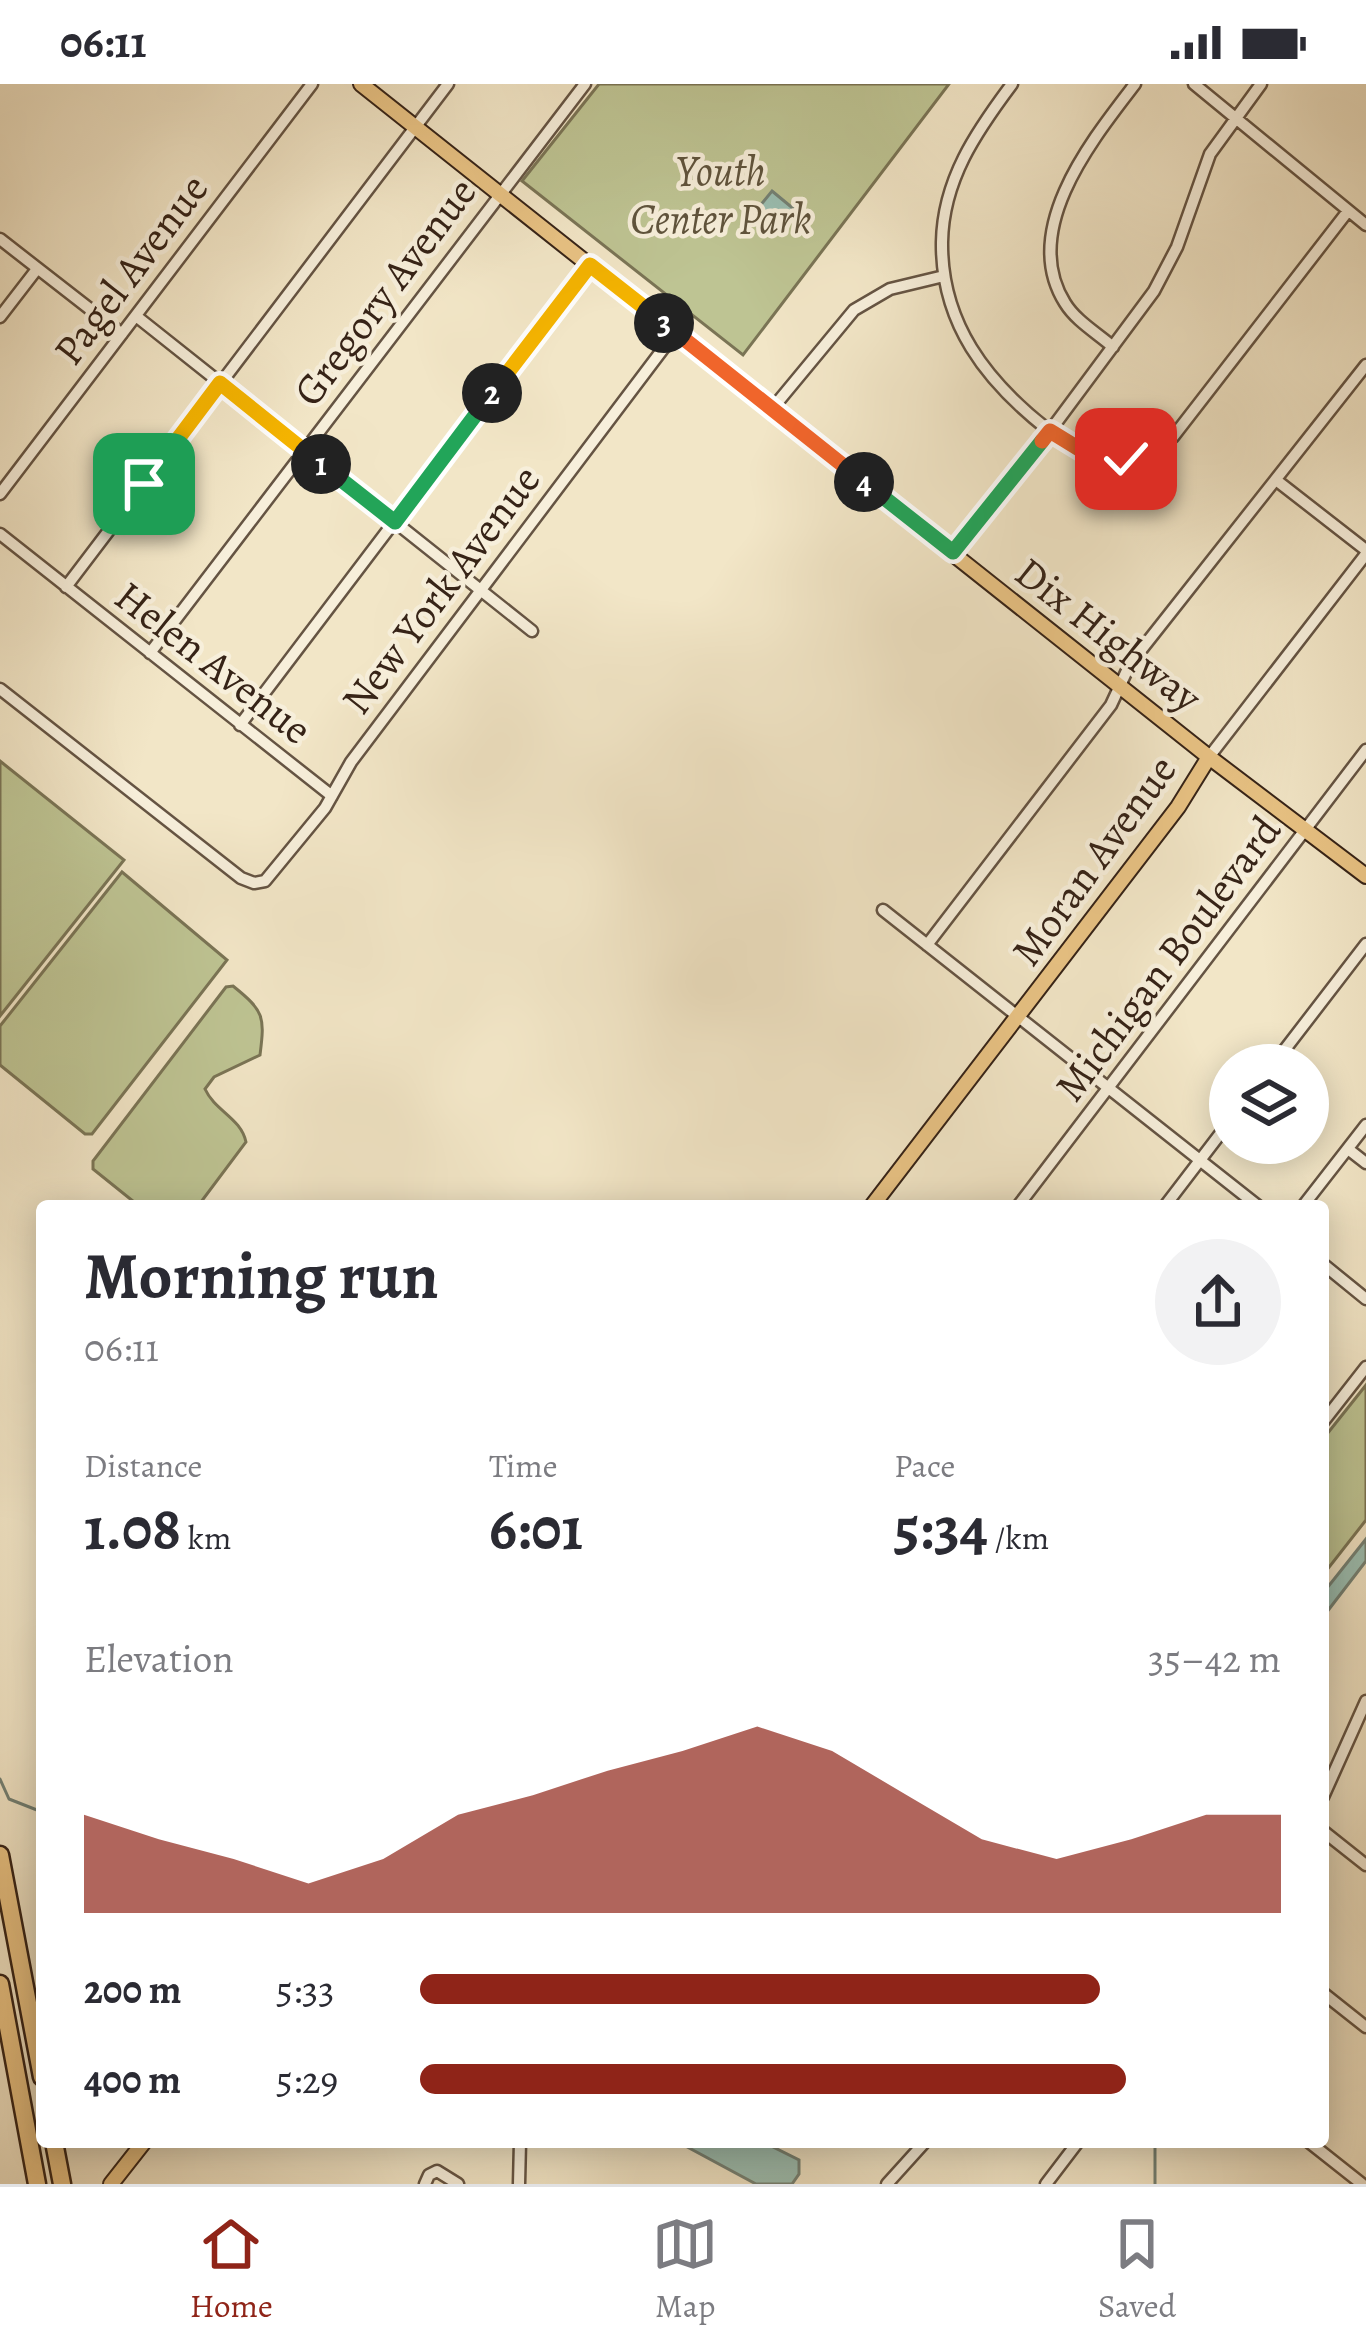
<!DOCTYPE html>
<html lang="en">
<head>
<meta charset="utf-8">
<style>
  body { margin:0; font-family:Alegreya,serif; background:#f2f2f3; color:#2b2b33; height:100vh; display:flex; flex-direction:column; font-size:45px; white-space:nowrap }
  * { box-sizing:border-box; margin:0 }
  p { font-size:39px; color:#7c7c81 }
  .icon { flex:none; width:66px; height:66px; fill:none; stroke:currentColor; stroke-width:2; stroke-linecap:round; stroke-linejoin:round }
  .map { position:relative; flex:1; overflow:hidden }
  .panel { position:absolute; left:36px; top:1116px; width:1293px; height:948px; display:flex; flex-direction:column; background:#fff; border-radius:12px; box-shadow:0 6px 30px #0003 }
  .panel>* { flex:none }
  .buttons { position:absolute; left:1209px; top:960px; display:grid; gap:24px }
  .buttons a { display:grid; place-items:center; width:120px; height:120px; border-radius:50%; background:#fff; box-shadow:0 6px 30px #0003; font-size:60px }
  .pin { position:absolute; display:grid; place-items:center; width:102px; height:102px; color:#fff; margin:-51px; border-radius:24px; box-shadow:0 6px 18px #0006 }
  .km { position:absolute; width:60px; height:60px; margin:-30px; border-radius:50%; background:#222; color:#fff; font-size:33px; line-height:60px; text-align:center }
  .round { display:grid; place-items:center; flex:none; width:126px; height:126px; border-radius:63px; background:#f2f2f3 }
  .head { display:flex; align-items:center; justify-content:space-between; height:204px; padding:0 48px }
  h1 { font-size:66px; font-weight:600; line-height:90px }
  .stats { display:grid; grid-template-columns:repeat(3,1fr); gap:18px; height:204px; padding:12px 48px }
  .stats div { display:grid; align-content:center }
  .stats b { font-size:60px; font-weight:600 }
  .stats small { font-size:33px; font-weight:400 }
  .stats p { font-size:33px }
  .chart { height:336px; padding:24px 48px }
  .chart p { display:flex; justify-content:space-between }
  .chart svg { width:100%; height:216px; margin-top:12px; fill:#8f2418; opacity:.7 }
  ul { padding:0 48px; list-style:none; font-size:39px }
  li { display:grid; grid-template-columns:192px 144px 1fr; align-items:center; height:90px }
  li i { height:30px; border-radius:15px; background:#8f2418 }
  .status { display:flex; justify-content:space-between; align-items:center; height:84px; padding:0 60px; background:#fff; direction:ltr }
  .status svg { height:33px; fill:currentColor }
  .tab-bar { display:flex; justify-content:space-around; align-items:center; height:168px; border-top:3px solid #e1e1e2; background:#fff; font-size:33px; color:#7c7c81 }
  .tab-bar a { display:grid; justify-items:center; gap:6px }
  .tab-bar .current { color:#8f2418 }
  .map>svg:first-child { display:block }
  .green { fill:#bec493; stroke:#7a7455; stroke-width:3 }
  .water { fill:#9bc0b4; stroke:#738175; stroke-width:3 }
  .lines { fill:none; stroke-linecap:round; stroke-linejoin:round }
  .stream { stroke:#738175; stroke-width:3 }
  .minor-casing { stroke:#655443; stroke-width:15 }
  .major-casing { stroke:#362317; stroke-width:18 }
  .highway-casing { stroke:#362317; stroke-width:21 }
  .minor { stroke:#f7efdb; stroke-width:10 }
  .major { stroke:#e9c384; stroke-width:14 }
  .highway { stroke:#e9c384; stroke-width:16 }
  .split-1-casing { stroke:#fff; stroke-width:24 }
  .split-2-casing { stroke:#fff; stroke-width:24 }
  .split-3-casing { stroke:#fff; stroke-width:24 }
  .split-4-casing { stroke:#fff; stroke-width:24 }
  .split-5-casing { stroke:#fff; stroke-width:24 }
  .split-6-casing { stroke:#fff; stroke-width:24 }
  .split-1 { stroke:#f5b400; stroke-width:15 }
  .split-2 { stroke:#22a559; stroke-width:15 }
  .split-3 { stroke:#f5b400; stroke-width:15 }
  .split-4 { stroke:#f0652b; stroke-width:15 }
  .split-5 { stroke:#22a559; stroke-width:15 }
  .split-6 { stroke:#f0652b; stroke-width:15 }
  .labels { text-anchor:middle; stroke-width:9; stroke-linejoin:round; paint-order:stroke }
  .park-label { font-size:42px; font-style:italic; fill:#5f533c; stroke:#f7efdb }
  .street-label { font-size:42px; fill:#362317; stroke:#f7efdb }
</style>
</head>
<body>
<div class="status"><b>06:11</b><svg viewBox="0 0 49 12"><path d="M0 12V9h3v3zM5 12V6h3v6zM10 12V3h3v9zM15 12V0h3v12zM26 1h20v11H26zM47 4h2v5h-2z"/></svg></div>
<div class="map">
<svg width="1366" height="2100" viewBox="0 0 1366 2100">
  <rect width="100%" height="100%" fill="#f2e6c7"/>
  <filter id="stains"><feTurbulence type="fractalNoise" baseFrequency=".00167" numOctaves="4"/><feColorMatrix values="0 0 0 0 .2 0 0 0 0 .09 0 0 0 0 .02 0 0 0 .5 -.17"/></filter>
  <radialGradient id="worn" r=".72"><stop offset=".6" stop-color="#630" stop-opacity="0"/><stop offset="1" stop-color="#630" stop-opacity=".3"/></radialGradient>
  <!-- green -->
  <path class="green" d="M 599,0 L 949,0 L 743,271 L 522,97 Z
    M 0,677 L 124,776 L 0,932 Z
    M 122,788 L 227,876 L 92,1050 L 85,1050 L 0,981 L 0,942 Z
    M 233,902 C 264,927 265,932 260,971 L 214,993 L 205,1005 C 215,1027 241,1034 246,1058 L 198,1122 L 139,1122 L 93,1085 L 93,1077 L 226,903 Z
    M 1366,1301 L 1366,1436 L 1323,1491 L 1323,1355 Z"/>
  <!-- water -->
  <path class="water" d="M 772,107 L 795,126 L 784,139 L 774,131 L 764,143 L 751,133 Z
    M 1366,1455 L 1366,1477 L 1323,1533 L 1323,1509 Z
    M 678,2058 L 763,2058 L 799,2076 L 799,2090 L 792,2100 L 756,2100 Z"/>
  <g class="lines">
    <!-- stream -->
    <path class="stream" d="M 0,1695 L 9,1715 L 42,1728
      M 1155,2058 L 1155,2100"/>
    <!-- minor casing -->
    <g class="minor-casing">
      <path id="minor" d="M 1012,0 C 976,48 943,96 942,158 C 941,239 986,297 1047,345 C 1088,376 1128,386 1173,353 L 1348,127
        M 1194,0 L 1366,141
        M 0,155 L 122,250
        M 136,232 L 532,547
        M 0,233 L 37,185
        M 1113,263 C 1097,249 1076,237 1065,219 C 1019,146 1092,56 1135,0
        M 772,325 L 854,226 L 890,205 L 944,192
        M 1276,396 L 1366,466
        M 0,410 L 312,0
        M 0,450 L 332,712
        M 953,468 L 1050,347 L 1154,207 L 1177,163 L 1210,70 L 1261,0
        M 66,503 L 448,0
        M 150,569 L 585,0
        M 0,605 L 241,794 L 254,799 L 265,797 L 325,724 L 351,678 L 675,249
        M 240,641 L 589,181
        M 1209,673 L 1366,470
        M 883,826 L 1258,1122
        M 927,861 L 1111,621 L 1130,580 L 1366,281
        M 1273,981 L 1366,860
        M 1348,1065 L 1366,1079
        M 1018,1122 L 1366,666
        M 1165,1122 L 1230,1037
        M 1303,1122 L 1366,1041
        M 1323,1180 L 1366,1215
        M 1323,1338 L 1366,1283
        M 1323,1713 L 1366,1617
        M 1323,1747 L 1366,1781
        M 1323,1909 L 1366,1943
        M 1309,2058 L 1362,2100
        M 425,2100 L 429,2091 L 437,2087 L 458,2100
        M 519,2100 L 520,2058
        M 887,2100 L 925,2058
        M 1046,2100 L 1078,2058"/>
    </g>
    <!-- major casing -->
    <g class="major-casing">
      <path id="major" d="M 361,0 L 1209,673 L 1366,792
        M 872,1122 L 1178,723 L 1209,673
        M 111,2100 L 144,2058"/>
    </g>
    <!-- highway casing -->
    <g class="highway-casing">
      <path id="highway" d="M 0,1771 L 42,1993
        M 0,1900 L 37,2100
        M 54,2058 L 62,2100"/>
    </g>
    <!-- minor -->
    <use href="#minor" class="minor"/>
    <!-- major -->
    <use href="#major" class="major"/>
    <!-- highway -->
    <use href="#highway" class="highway"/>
  </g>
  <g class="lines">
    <!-- split-1 casing -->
    <g class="split-1-casing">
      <path id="split-1" d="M 144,400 L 220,299 L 321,380"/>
    </g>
    <!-- split-2 casing -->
    <g class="split-2-casing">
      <path id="split-2" d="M 321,380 L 395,438 L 492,309"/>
    </g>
    <!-- split-3 casing -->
    <g class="split-3-casing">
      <path id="split-3" d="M 492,309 L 590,181 L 664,239"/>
    </g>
    <!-- split-4 casing -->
    <g class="split-4-casing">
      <path id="split-4" d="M 664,239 L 864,398"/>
    </g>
    <!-- split-5 casing -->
    <g class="split-5-casing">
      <path id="split-5" d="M 864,398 L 953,468 L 1042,357"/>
    </g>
    <!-- split-6 casing -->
    <g class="split-6-casing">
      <path id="split-6" d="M 1042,357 L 1050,347 L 1089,371 L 1126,375"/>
    </g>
    <!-- split-1 -->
    <use href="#split-1" class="split-1"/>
    <!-- split-2 -->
    <use href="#split-2" class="split-2"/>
    <!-- split-3 -->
    <use href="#split-3" class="split-3"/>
    <!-- split-4 -->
    <use href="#split-4" class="split-4"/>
    <!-- split-5 -->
    <use href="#split-5" class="split-5"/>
    <!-- split-6 -->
    <use href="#split-6" class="split-6"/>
  </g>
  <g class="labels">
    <!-- park labels -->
    <g class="park-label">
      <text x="721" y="101">Youth<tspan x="721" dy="48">Center Park</tspan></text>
    </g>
    <!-- street labels -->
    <g class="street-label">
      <text transform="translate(130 185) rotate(-53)" y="15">Pagel Avenue</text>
      <text transform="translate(384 207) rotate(-53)" y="15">Gregory Avenue</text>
      <text transform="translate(440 505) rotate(-53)" y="15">New York Avenue</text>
      <text transform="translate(1109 550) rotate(38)" y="15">Dix Highway</text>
      <text transform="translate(214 578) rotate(38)" y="15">Helen Avenue</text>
      <text transform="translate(1093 776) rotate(-54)" y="15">Moran Avenue</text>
      <text transform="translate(1167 874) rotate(-53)" y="15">Michigan Boulevard</text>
    </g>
  </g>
  <rect width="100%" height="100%" filter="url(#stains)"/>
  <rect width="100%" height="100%" fill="url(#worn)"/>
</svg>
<div class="buttons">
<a><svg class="icon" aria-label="layers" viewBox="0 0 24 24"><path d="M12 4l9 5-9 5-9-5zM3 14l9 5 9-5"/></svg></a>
</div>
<div class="pin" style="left:144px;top:400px;background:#1e9e55"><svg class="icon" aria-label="arrive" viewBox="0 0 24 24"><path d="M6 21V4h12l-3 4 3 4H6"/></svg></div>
<div class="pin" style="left:1126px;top:375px;background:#d93025"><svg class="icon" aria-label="check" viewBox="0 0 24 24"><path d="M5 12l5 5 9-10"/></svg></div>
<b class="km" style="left:321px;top:380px">1</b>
<b class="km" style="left:492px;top:309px">2</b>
<b class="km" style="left:664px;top:239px">3</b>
<b class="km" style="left:864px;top:398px">4</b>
<section class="panel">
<div class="head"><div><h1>Morning run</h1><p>06:11</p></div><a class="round"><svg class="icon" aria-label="share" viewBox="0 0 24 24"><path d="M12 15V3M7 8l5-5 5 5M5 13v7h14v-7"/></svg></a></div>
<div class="stats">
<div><p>Distance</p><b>1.08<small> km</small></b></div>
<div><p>Time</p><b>6:01</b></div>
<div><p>Pace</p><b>5:34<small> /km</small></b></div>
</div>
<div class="chart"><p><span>Elevation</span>35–42 m</p>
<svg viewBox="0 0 160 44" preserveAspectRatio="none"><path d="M0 44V24L10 29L20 33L30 38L40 33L50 24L60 20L70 15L80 11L90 6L100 11L110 20L120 29L130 33L140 29L150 24L160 24V44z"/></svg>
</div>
<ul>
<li><b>200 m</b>5:33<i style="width:79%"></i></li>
<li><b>400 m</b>5:29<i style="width:82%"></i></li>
</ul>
</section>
</div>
<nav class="tab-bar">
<a class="current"><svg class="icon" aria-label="home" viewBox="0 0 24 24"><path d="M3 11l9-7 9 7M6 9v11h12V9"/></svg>Home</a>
<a><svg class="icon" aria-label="map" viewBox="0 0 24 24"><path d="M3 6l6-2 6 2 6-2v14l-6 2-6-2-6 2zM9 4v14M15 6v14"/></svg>Map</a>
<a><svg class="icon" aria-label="saved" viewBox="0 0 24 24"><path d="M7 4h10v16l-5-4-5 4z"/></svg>Saved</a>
</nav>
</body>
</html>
